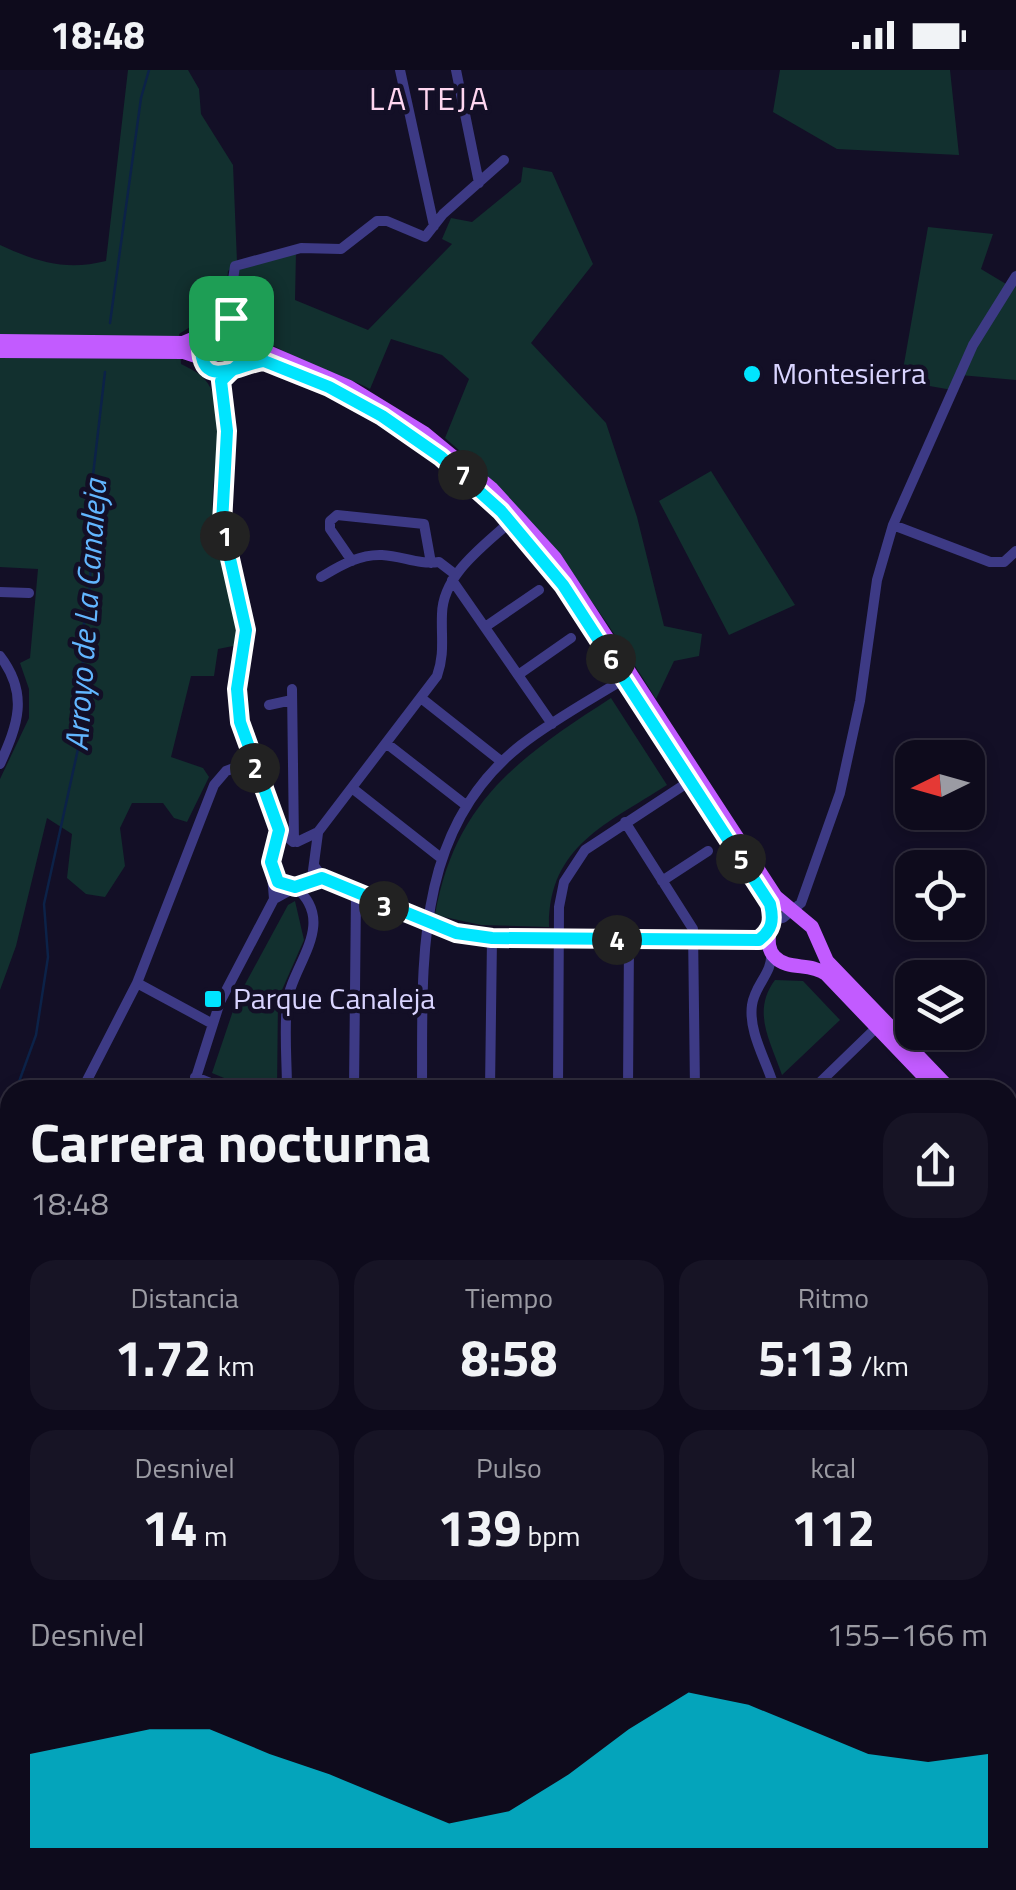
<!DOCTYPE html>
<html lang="es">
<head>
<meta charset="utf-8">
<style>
  body { margin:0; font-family:"Titillium Web",sans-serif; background:#171425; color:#f1f3f6; height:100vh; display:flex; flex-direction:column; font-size:38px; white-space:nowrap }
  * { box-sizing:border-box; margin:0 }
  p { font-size:32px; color:#9b9ba3 }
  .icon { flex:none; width:55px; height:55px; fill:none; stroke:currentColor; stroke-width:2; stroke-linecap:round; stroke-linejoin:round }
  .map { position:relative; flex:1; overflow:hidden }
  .drawer { position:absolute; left:0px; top:1010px; width:1018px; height:810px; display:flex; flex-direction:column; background:#0e0b1c; border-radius:30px 30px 0 0; box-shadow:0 5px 15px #0003,0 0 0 2px #2e2b3b }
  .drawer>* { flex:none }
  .needle { width:65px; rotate:265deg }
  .buttons { position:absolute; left:895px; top:670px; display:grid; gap:20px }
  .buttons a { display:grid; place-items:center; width:90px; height:90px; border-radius:20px; background:#0e0b1c; box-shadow:0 5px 15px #0003,0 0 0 2px #2e2b3b; font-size:50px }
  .pin { position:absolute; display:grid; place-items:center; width:85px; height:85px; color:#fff; margin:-42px; border-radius:20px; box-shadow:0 5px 15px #0006 }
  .km { position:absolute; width:50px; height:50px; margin:-25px; border-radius:50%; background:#222; color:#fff; font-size:28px; line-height:50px; text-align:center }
  .round { display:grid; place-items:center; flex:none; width:105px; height:105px; border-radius:30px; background:#171425 }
  .overview { display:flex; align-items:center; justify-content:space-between; height:170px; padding:0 30px }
  h1 { font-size:55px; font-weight:700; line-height:75px }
  .figures { display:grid; grid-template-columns:repeat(3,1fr); gap:15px; height:170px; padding:10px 30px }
  .figures div { display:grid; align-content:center; border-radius:25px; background:#171425; text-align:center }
  .figures b { font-size:50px; font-weight:700 }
  .figures small { font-size:28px; font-weight:400 }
  .figures p { font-size:28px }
  .chart { height:280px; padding:20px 30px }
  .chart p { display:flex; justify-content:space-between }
  .chart svg { width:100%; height:180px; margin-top:10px; fill:#00e5ff; opacity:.7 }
  .status { display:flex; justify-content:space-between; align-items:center; height:70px; padding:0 50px; background:#0e0b1c; direction:ltr }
  .status svg { height:28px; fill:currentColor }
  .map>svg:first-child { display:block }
  .green { fill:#12302f }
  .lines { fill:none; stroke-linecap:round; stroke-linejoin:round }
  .stream { stroke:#0c2248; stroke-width:2.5 }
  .minor { stroke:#3d3a85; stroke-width:10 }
  .major { stroke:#c25bff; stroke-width:14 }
  .route-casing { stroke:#fff; stroke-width:20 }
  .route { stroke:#00e5ff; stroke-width:12 }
  .poi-dot { fill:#00e5ff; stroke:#130f26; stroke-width:4 }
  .labels { text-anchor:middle; stroke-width:9; stroke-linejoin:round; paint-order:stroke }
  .poi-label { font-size:30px; fill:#d9d4ff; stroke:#130f26; text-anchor:start }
  .neighbourhood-label { font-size:32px; letter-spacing:2.5px; fill:#ffd6f0; stroke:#130f26 }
  .water-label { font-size:32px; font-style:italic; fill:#62b6ff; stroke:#130f26 }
</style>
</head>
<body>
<div class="status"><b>18:48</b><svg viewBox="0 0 49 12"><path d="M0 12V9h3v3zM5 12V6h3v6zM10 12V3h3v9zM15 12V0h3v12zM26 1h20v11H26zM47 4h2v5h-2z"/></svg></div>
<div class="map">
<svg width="1016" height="1820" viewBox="0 0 1016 1820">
  <rect width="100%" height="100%" fill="#130f26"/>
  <!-- green -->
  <path class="green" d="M 128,0 L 188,0 L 199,19 L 201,44 L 233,95 L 237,192 L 228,201 L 225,235 L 179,264 L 181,294 C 196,301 208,308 213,324 C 227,367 207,412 214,454 C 221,495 237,533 238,575 L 218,579 L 214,606 L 191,606 L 171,687 L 203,698 L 209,707 L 187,752 L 174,748 L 163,733 L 132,733 L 120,758 L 125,796 L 105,827 L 86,824 L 67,808 L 72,764 L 47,748 L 16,876 L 0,920 L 0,709 L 29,648 L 29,619 L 20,593 L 30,588 L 38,499 L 0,497 L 0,175 C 37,192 66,201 106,191 Z
    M 780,0 L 950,0 L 959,85 L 837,79 L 773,42 Z
    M 523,97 L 552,102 L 593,194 L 531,273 L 606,353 L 637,447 L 664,556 L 702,564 L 699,586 L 674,591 L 656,629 C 595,531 534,443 445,368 L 469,309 L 442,285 L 391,269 L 370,319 C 327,296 199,267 239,198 L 296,182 L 295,230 L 368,260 L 452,174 L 442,169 L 451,148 L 472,152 L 521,112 Z
    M 928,157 L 993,164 L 981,199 L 1006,214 L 1016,200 L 1016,310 L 960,305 L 958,321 L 901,311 Z
    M 711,401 L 795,535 L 729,565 L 659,431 Z
    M 611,628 L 667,715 C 607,754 548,776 549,857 L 481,855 L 435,845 C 455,731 520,687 611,628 Z
    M 295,831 L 304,870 L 278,929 L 277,1020 L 253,1020 L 212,1003 L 237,929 L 288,835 Z
    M 775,910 L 803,911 L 840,950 L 782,1005 C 771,972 751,942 775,910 Z"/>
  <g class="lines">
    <!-- stream -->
    <path class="stream" d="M 110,253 L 141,28 L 149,0
      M 16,1020 L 36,965 L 48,887 L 44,834 L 85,647 L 82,567 L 90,516 L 92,414 L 105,302
      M 0,1070 L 10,1040"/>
    <!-- minor -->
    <path class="minor" d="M 400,0 L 434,156
      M 456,0 L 479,113
      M 237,259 L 229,237 L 235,196 L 301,178 L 341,179 L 377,151 L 387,151 L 425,167 L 443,144 L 504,90
      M 214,301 L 221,311 L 227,361 L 222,453 L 246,560 L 237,619 L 240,652 L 279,760 L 293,772
      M 893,455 L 990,492 L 1004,492 L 1016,481
      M 352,491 L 330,459 L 330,451 L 337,445 L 424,454 L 431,493
      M 321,507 C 340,496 359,484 382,485 C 403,486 418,495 439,492 L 456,505
      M 452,510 L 552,654
      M 0,522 L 29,523
      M 485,557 L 539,520
      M 0,586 C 29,624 18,654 0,694
      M 518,605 L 571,568
      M 292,619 L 294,772
      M 421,628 L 502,692
      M 269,635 L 292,630
      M 386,673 L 467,736
      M 352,718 L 441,788
      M 625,752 L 693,859 L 695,1020
      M 297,772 L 318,762 L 437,606 C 445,584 441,567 442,544 C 443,504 484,476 511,451
      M 315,797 L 323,808 L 424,854 L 492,868 L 759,870 L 769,879
      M 662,811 L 708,781
      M 274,829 L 271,792 L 279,761
      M 783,848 L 801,833 L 840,723 L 860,631 L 877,510 L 893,455 L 973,275 L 1016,206
      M 771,883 C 773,903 755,914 752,935 C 748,963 768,993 775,1020
      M 137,913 L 211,953
      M 195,1007 L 228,1020
      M 287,1019 L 520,1020
      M 354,1019 L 356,823
      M 82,1020 L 137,913 L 214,715 L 226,701 L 252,691
      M 192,1020 L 220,932 L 274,829 L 312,808 L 318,763
      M 287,1020 C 287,992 284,961 287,933 C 291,896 339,853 295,817
      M 422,1020 C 423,896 412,761 521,675 C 553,650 590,630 624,609
      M 490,1020 L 492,868
      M 558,1020 L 559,837 L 564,812 L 585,780 L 690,711
      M 628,1020 L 629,870
      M 812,1020 L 877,957
      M 902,1020 L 904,1018
      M 0,1151 L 10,1135
      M 1008,1173 L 1016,1164
      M 0,1217 L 10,1222
      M 1008,1254 L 1016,1245
      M 1008,1261 L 1016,1260
      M 1008,1288 L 1016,1350
      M 1008,1367 L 1016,1365
      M 0,1424 L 10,1403
      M 1008,1456 L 1016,1453
      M 0,1470 L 10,1470
      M 0,1523 L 10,1523
      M 0,1576 L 10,1576
      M 1008,1603 L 1016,1648
      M 0,1626 L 10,1648
      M 0,1670 L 10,1670
      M 0,1727 L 10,1727
      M 1008,1771 L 1016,1770
      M 0,1784 L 10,1784
      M 162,1810 L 162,1820
      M 225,1810 L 225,1820
      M 702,1810 L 760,1818 L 803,1810
      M 981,1810 L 983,1820
      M 286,1820 L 287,1810
      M 318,1820 L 319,1810
      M 395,1820 L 397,1810"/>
    <!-- major -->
    <path class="major" d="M 0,271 L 183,273 L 226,255 L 241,261 L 256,277 L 349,317 L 424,363 L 492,419 L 555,488 L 776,827 L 812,857 L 827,891 L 951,1020
      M 0,281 L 184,282 L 199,287 L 221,303 C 237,303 247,290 264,291 C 283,293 304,305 321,313 C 424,361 509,437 573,530
      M 615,594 L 698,723
      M 761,821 C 779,848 760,873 775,887 C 788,901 810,892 826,904 L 937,1020
      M 1008,1079 L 1016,1088
      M 1008,1093 L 1016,1102"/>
  </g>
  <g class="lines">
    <!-- route casing -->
    <g class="route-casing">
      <path id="route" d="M 231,248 C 258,294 252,278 221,311 L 227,361 L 222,453 L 246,560 L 237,619 L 240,652 L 279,760 L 271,792 L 278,812 L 295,817 L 322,808 L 456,863 L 492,868 L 759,870 C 772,860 774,851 770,834 L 563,515 L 501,441 L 441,387 L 382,346 L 329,317 L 264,291 C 240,293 199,323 201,273 L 229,237 L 231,248"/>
    </g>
    <!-- route -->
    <use href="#route" class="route"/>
  </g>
  <!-- markers -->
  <g class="poi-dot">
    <circle cx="752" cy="304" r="10"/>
    <rect x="203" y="919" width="20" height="20" rx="5"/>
  </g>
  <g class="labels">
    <!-- poi labels -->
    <g class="poi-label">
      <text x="772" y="314">Montesierra</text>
      <text x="233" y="939">Parque Canaleja</text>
    </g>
    <!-- neighbourhood labels -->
    <g class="neighbourhood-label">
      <text x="430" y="40">LA TEJA</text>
    </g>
    <!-- water labels -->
    <g class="water-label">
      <text transform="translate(86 545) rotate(-86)" y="11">Arroyo de La Canaleja</text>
    </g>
  </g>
</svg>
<div class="buttons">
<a><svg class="needle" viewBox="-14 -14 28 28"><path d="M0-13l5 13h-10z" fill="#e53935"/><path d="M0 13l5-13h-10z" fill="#9b9ba3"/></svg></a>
<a><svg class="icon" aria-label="locate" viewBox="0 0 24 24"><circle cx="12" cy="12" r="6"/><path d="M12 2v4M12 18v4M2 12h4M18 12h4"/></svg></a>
<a><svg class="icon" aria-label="layers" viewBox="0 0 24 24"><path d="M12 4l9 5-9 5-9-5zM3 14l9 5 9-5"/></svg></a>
</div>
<div class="pin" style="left:231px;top:248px;background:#1e9e55"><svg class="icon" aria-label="arrive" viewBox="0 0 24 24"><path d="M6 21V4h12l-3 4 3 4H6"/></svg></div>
<b class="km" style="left:225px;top:466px">1</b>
<b class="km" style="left:255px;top:698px">2</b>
<b class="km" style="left:384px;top:836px">3</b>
<b class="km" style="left:617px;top:870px">4</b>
<b class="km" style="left:741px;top:789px">5</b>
<b class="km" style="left:611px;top:589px">6</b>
<b class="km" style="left:463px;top:405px">7</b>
<section class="drawer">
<div class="overview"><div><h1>Carrera nocturna</h1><p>18:48</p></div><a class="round"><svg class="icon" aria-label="share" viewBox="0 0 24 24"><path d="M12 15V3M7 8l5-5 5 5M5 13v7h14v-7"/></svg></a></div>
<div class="figures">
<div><p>Distancia</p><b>1.72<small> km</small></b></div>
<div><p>Tiempo</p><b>8:58</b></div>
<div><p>Ritmo</p><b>5:13<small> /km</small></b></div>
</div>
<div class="figures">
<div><p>Desnivel</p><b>14<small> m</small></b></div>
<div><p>Pulso</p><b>139<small> bpm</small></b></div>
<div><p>kcal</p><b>112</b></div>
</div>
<div class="chart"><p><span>Desnivel</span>155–166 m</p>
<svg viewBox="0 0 160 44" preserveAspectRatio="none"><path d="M0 44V21L10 18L20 15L30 15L40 21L50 26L60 32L70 38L80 35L90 26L100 15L110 6L120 9L130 15L140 21L150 23L160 21V44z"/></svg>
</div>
</section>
</div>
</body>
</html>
